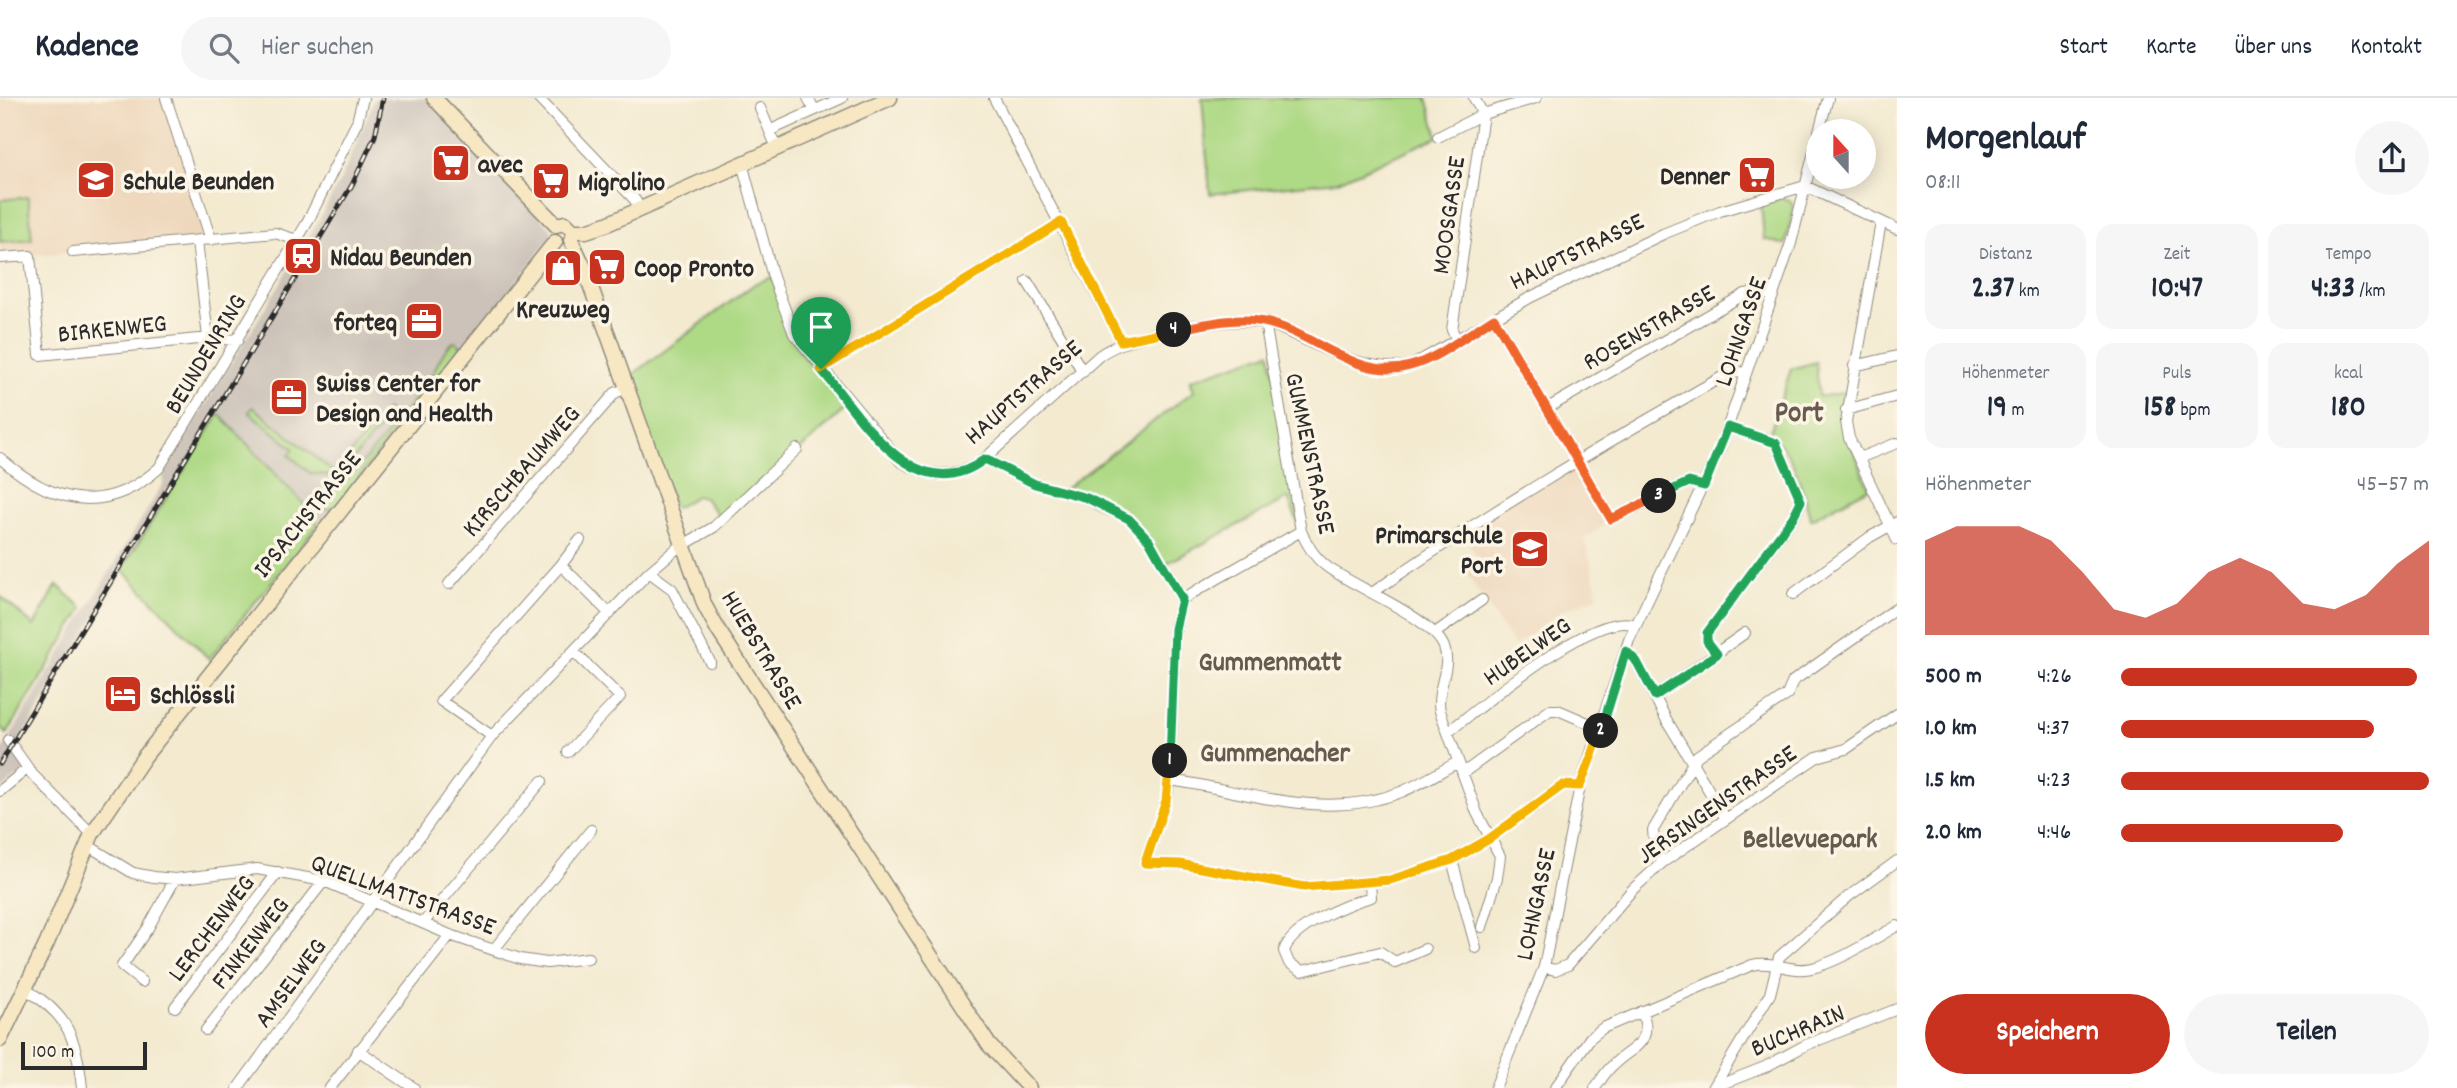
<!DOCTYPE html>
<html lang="de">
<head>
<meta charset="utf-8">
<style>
  body { margin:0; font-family:Dekko,sans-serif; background:#f6f6f7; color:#1f2937; height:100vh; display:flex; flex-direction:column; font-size:26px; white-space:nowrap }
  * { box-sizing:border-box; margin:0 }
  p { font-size:23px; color:#747a83 }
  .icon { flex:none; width:38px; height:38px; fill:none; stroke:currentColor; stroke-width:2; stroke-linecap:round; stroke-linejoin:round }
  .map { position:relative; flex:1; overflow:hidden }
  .sheet { display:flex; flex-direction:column; background:#fff; width:560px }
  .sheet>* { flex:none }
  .needle { width:46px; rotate:339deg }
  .buttons { position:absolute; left:1806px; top:21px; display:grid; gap:14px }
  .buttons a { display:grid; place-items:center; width:70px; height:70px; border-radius:50%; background:#fff; box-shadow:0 4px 18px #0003; font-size:35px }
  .scale { position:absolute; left:21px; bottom:18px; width:126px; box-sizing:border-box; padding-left:7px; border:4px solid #2b2b2b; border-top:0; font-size:19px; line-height:24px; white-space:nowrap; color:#2b2b2b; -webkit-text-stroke:5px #fcf5e5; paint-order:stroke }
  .pin { position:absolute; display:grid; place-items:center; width:60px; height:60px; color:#fff; margin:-72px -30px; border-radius:50% 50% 50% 0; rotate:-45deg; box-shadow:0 0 7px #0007 }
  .pin .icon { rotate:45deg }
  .km { position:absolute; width:35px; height:35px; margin:-18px; border-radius:50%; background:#222; color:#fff; font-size:19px; line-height:35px; text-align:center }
  .round { display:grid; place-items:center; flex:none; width:74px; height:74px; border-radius:37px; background:#f6f6f7 }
  .head { display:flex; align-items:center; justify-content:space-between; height:119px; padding:0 28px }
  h1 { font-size:38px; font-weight:700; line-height:52px }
  .figures { display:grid; grid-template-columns:repeat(3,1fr); gap:10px; height:119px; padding:7px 28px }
  .figures div { display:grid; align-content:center; border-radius:18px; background:#f6f6f7; text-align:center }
  .figures b { font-size:30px; font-weight:700 }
  .figures small { font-size:19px; font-weight:400 }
  .figures p { font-size:19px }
  .chart { height:196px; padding:14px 28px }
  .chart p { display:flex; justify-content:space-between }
  .chart svg { width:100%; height:126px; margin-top:7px; fill:#c8321e; opacity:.7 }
  .cta { display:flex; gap:14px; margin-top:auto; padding:14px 28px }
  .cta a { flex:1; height:80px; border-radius:42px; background:#c8321e; color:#fff; font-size:28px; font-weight:700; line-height:80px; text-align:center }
  .cta a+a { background:#f6f6f7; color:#1f2937 }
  ul { padding:0 28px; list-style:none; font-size:23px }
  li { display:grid; grid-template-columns:112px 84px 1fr; align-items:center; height:52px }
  li i { height:18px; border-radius:9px; background:#c8321e }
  header { display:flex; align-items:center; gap:42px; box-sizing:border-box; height:98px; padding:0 35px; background:#fff; border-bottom:2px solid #e0e1e3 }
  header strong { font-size:33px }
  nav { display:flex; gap:38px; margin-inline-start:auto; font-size:24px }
  .search { width:490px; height:63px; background:#f6f6f7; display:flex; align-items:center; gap:18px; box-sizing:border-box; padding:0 24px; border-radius:38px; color:#747a83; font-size:26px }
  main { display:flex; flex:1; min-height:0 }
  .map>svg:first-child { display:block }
  .built { fill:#eed7bb }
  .industrial { fill:#ccc2b9 }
  .green { fill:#aed985; stroke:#6c8258; stroke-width:2 }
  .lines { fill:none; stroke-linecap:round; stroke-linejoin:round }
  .minor-casing { stroke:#8f8a7e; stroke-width:12 }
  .secondary-casing { stroke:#8f8a7e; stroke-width:17 }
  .minor { stroke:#fff; stroke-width:10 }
  .secondary { stroke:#f7e8c3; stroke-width:14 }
  .rail-casing { stroke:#2b2b2b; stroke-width:5 }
  .rail { stroke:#fcf5e5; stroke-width:2.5; stroke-dasharray:8; stroke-linecap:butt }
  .split-1-casing { stroke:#fff; stroke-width:14 }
  .split-2-casing { stroke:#fff; stroke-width:14 }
  .split-3-casing { stroke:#fff; stroke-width:14 }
  .split-4-casing { stroke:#fff; stroke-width:14 }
  .split-5-casing { stroke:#fff; stroke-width:14 }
  .split-1 { stroke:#22a559; stroke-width:9 }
  .split-2 { stroke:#f5b400; stroke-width:9 }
  .split-3 { stroke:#22a559; stroke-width:9 }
  .split-4 { stroke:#f0652b; stroke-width:9 }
  .split-5 { stroke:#f5b400; stroke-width:9 }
  .labels { text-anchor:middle; stroke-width:7; stroke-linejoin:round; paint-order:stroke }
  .poi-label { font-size:26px; font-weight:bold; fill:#2b2b2b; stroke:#fcf5e5; text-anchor:start }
  .street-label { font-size:26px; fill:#2b2b2b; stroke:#fcf5e5 }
  .neighbourhood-label { font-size:28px; font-weight:bold; fill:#665b4e; stroke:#fcf5e5 }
  .quarter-label { font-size:30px; font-weight:bold; fill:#665b4e; stroke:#fcf5e5 }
</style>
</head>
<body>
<header>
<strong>Kadence</strong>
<div class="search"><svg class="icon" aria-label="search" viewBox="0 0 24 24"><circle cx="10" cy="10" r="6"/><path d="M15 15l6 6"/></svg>Hier suchen</div>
<nav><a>Start</a><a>Karte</a><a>Über uns</a><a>Kontakt</a></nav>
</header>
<main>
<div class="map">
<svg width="1897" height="990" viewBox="0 0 1897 990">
  <rect width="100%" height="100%" fill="#fcf5e5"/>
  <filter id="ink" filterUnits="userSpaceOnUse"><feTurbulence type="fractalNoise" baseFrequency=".0143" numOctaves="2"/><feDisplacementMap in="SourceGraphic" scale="14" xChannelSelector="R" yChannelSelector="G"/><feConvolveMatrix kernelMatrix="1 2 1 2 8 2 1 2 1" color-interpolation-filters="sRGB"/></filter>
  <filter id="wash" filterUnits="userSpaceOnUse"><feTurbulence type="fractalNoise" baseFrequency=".00686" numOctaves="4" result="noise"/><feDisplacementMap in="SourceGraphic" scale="28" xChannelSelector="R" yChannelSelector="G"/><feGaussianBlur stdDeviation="1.57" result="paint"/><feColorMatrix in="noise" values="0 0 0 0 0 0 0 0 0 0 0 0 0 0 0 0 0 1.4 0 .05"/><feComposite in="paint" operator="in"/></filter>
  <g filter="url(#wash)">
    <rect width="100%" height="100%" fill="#f3ead0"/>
    <!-- built -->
    <path class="built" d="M 0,0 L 166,0 L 211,142 L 0,160 Z
      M 1576,362 L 1611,421 L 1585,441 L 1598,498 L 1564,512 L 1514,548 L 1465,473 L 1479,461 L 1461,433 Z"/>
    <!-- industrial -->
    <path class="industrial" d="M 375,0 L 390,0 L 391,3 L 394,0 L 434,0 L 552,132 L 552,138 L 326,428 L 218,316 L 18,646 L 28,670 L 0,693 L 0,655 L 163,386 L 164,374 L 316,127 L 342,79 Z"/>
    <!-- green -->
    <path class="green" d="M 1202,0 L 1427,0 L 1438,39 L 1338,83 L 1210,96 Z
      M 28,99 L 32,141 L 0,144 L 0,102 Z
      M 1782,100 L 1790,102 L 1794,110 L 1785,147 L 1764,141 L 1761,106 Z
      M 773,179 L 786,220 L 851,306 L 722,422 L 704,400 L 696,398 L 675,410 L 624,283 L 756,185 Z
      M 455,244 L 462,249 L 334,410 L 322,411 L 322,400 C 362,374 399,321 428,283 C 436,272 443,248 455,244 Z
      M 1270,254 L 1301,433 L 1288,400 L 1164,467 L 1129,421 L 1062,393 L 1194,293 L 1190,282 Z
      M 1816,264 L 1819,299 L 1845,294 L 1842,324 L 1869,390 L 1811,421 C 1802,394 1795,352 1769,337 L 1791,271 Z
      M 253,309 L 335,375 L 387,311 L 391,316 L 339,379 L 310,375 L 289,357 L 294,351 L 249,314 Z
      M 219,316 L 316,419 L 318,427 L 209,561 L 122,471 Z
      M 57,487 L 83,510 L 7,636 L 0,628 L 0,498 L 34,528 Z"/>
  </g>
  <g filter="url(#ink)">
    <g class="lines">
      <!-- minor casing -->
      <g class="minor-casing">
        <path id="minor" d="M 166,0 L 211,142
          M 538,0 L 635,102 L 640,111
          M 808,0 L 814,11
          M 994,0 L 1121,243
          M 760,10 L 777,50
          M 771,32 L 842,0
          M 1819,33 L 1828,0
          M 1438,39 L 1483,16 L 1536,0
          M 742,65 L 773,179 L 794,236 L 900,363 C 926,379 953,381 980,365 L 1100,257 C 1132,234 1235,215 1273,227 C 1317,246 1362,276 1411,268 L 1531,199 L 1663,136 L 1720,113 L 1805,88
          M 1805,88 L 1897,131
          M 1881,124 L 1846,324 L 1849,340 L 1897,442
          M 197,143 L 208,240
          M 73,154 L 275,135 L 297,142
          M 0,160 L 30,158 L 40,257 L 208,240 L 238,242
          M 1027,183 L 1083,274
          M 1494,220 L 1611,421 L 1689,384 L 1704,388
          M 1265,224 L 1301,433 C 1307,447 1314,459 1326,468 C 1353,489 1432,519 1444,549 C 1452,570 1435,592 1440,613 L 1477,715 L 1500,758 L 1497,780 L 1482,829
          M 1457,242 L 1452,232 L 1483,16 L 1474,0
          M 1854,268 L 1897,258
          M 821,271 L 1061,124
          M 1546,311 L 1745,196 L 1758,194 L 1773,198
          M 1846,312 L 1897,298
          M 0,360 C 51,405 105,419 159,370 L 307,125 L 357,24 L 363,0
          M 1859,360 L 1897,345
          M 985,361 L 1035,386 L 1087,400 L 1129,421 L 1149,441 L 1182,501
          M 561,467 L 580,442
          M 649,474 L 672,491 L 710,564
          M 449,486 L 615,295 L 627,290
          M 1372,495 C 1487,415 1607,344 1729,275 L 1746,274
          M 1793,496 L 1870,439 L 1897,424
          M 1182,501 L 1175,531 L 1170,682 L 1166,703 L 1145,765 L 1180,766 L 1304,789 L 1389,782 L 1452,762 L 1489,741 L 1563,687 L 1580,688
          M 1182,501 L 1301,433
          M 1435,535 L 1482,502
          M 1626,553 L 1637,564 L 1666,621 L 1726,721
          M 1717,556 L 1707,543 L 1707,535 L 1793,420 L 1802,403 L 1776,345 L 1728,329
          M 1655,598 L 1745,535
          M 1448,634 C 1481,609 1596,510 1635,527
          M 492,638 L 441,603 L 561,467 L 610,516
          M 8,642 L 32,676 L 92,736
          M 568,654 L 620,599 L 574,554
          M 1463,675 L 1550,612 L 1558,612 L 1602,631
          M 1170,682 C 1248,693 1323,724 1401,694 C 1421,686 1439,674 1458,664
          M 0,693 L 28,670
          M 87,747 L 133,775 L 154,779 L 175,781 L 257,771 L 324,783 L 450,837 L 520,861 L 547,865 L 588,860
          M 1452,762 L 1476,850
          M 1663,764 L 1655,754 L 1653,732 L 1697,658 L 1787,597 L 1793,583 L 1897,510
          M 1370,785 L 1371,799 C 1347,806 1292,828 1284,853 L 1289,865 L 1302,873 L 1380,854 L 1395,864 L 1425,851
          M 423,825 L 542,683
          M 495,850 L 591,732
          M 1544,869 L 1555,872 L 1568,867 L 1633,791 L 1663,764 L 1817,659 L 1846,651 L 1897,616
          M 142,884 L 122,868 L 148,830 L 175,781
          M 25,891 C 68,916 77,941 82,990
          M 175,909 L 278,774
          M 206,932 L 324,783
          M 358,952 L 414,990
          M 1714,989 L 1765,969 L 1806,947 L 1897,911
          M 238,990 L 492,638 L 649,474 L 675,452 L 714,429 L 797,351
          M 330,990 L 450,837
          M 1495,990 L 1544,869 L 1580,688 L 1629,542 L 1720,351 L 1791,145 L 1818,38
          M 1555,990 L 1590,940 L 1603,930 L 1752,867 C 1773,862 1792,875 1812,870 C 1841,863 1871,842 1897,828
          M 1595,990 C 1601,982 1606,973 1613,967 C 1633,947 1654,947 1642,913
          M 1713,990 L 1770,896 L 1779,859 L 1849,798 L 1897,763"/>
      </g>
      <!-- secondary casing -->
      <g class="secondary-casing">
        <path id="secondary" d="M 434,0 L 556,127
          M 556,127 L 565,125 L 573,133 L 586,133 L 607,126 L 890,0
          M 571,142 L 583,167 L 705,508 L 718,532 L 989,947 L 1029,990
          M 0,942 L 47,845 L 92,736 L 144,659 L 555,144"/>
      </g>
      <!-- minor -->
      <use href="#minor" class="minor"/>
      <!-- secondary -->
      <use href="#secondary" class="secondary"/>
      <!-- rail casing -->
      <g class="rail-casing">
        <path id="rail" d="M 0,666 L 352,87 L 375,38 L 383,0"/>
      </g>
      <!-- rail -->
      <use href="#rail" class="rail"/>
    </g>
  </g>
  <g class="lines" filter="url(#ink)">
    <!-- split-1 casing -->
    <g class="split-1-casing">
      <path id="split-1" d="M 821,271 C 860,317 915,415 985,361 L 1035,386 L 1087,400 L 1129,421 L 1149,442 L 1182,501 L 1175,531 L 1170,663"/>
    </g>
    <!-- split-2 casing -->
    <g class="split-2-casing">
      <path id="split-2" d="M 1170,663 L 1166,703 L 1145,765 L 1180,766 L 1304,789 L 1390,782 L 1452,762 L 1489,741 L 1563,687 L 1580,688 L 1601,633"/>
    </g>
    <!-- split-3 casing -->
    <g class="split-3-casing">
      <path id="split-3" d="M 1601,633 L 1626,553 L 1637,564 L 1655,598 L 1717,556 L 1707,543 L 1707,535 L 1793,419 L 1801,403 L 1776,345 L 1728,329 L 1704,388 L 1689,384 L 1659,398"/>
    </g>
    <!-- split-4 casing -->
    <g class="split-4-casing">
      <path id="split-4" d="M 1174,232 C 1203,227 1235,218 1264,224 C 1313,234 1358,284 1410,268 C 1439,260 1468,236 1494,220 L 1611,421 L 1659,398"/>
    </g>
    <!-- split-5 casing -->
    <g class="split-5-casing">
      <path id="split-5" d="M 821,271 L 1061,124 L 1121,243 L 1174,232"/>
    </g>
    <!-- split-1 -->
    <use href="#split-1" class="split-1"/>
    <!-- split-2 -->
    <use href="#split-2" class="split-2"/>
    <!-- split-3 -->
    <use href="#split-3" class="split-3"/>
    <!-- split-4 -->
    <use href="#split-4" class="split-4"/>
    <!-- split-5 -->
    <use href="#split-5" class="split-5"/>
  </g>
  <!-- icons -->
  <defs>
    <g id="supermarket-square" transform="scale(2.0125)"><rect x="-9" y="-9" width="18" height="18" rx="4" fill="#c8321e" stroke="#fcf5e5"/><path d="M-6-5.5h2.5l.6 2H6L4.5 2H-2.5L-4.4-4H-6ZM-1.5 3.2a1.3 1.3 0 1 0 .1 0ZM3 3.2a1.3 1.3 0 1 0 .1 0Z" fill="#fff"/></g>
    <g id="school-square" transform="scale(2.0125)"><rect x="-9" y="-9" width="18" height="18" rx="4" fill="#c8321e" stroke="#fcf5e5"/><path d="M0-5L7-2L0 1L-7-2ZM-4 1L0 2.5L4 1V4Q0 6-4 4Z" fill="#fff"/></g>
    <g id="station-square" transform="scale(2.0125)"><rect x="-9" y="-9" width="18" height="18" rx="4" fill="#c8321e" stroke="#fcf5e5"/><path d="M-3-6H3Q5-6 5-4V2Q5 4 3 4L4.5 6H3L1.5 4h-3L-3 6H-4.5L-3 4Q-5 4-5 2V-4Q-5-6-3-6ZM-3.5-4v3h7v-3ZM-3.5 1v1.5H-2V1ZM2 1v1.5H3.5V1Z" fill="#fff"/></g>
    <g id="shop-square" transform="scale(2.0125)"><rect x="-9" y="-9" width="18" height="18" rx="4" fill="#c8321e" stroke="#fcf5e5"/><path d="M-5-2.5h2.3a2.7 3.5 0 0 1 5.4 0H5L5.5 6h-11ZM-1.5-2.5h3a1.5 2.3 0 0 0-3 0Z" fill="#fff"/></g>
    <g id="office-square" transform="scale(2.0125)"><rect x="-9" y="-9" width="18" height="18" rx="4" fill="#c8321e" stroke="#fcf5e5"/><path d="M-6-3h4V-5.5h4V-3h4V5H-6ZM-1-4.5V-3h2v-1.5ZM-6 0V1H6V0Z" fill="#fff"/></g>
    <g id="hotel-square" transform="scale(2.0125)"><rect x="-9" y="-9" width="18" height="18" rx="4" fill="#c8321e" stroke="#fcf5e5"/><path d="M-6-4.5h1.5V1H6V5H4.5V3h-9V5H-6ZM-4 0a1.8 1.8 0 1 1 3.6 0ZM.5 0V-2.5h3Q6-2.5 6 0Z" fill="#fff"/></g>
  </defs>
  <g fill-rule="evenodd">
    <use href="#supermarket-square" x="451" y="65"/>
    <use href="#supermarket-square" x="1757" y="77"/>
    <use href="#school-square" x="96" y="82"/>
    <use href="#supermarket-square" x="551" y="83"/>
    <use href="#station-square" x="303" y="158"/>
    <use href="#supermarket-square" x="607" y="169"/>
    <use href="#shop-square" x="563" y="170"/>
    <use href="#office-square" x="424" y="223"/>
    <use href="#office-square" x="289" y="299"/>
    <use href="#school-square" x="1530" y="451"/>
    <use href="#hotel-square" x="123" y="596"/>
  </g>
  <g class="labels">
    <!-- poi labels -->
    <g class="poi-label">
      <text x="478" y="74">avec</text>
      <text x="1730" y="86" text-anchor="end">Denner</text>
      <text x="123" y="91">Schule Beunden</text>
      <text x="578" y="92">Migrolino</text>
      <text x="330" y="167">Nidau Beunden</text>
      <text x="634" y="178">Coop Pronto</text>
      <text x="563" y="219" text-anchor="middle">Kreuzweg</text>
      <text x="397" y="232" text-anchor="end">forteq</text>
      <text x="316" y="293">Swiss Center for<tspan x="316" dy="30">Design and Health</tspan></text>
      <text x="1503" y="445" text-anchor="end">Primarschule<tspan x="1503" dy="30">Port</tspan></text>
      <text x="150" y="605">Schlössli</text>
    </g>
    <!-- street labels -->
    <g class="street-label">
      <text transform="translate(1447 117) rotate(-82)" y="9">MOOSGASSE</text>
      <text transform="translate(1576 152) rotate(-26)" y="9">HAUPTSTRASSE</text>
      <text transform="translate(1648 228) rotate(-30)" y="9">ROSENSTRASSE</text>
      <text transform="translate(112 229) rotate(-6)" y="9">BIRKENWEG</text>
      <text transform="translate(1739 233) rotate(-71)" y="9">LOHNGASSE</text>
      <text transform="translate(204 255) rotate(-59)" y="9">BEUNDENRING</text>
      <text transform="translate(1022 293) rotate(-41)" y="9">HAUPTSTRASSE</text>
      <text transform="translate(1312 355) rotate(78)" y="9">GUMMENSTRASSE</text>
      <text transform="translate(520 372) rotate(-49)" y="9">KIRSCHBAUMWEG</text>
      <text transform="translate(306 415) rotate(-51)" y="9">IPSACHSTRASSE</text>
      <text transform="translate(763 551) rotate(59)" y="9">HUEBSTRASSE</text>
      <text transform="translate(1526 552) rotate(-35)" y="9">HUBELWEG</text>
      <text transform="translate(1716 705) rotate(-35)" y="9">JERSINGENSTRASSE</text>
      <text transform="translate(404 795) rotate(20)" y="9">QUELLMATTSTRASSE</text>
      <text transform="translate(1534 806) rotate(-78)" y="9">LOHNGASSE</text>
      <text transform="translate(210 829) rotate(-53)" y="9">LERCHENWEG</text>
      <text transform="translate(249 844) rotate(-52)" y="9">FINKENWEG</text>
      <text transform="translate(289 884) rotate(-54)" y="9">AMSELWEG</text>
      <text transform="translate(1797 931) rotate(-23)" y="9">BUCHRAIN</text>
    </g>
    <!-- neighbourhood labels -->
    <g class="neighbourhood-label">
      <text x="1270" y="572">Gummenmatt</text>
      <text x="1275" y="663">Gummenacher</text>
      <text x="1810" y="749">Bellevuepark</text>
    </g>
    <!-- quarter labels -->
    <g class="quarter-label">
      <text x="1799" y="323">Port</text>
    </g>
  </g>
</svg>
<div class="buttons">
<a><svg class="needle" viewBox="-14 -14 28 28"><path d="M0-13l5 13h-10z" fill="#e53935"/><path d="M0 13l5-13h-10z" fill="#747a83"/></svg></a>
</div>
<div class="scale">100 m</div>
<div class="pin" style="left:821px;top:271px;background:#1e9e55"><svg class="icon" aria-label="arrive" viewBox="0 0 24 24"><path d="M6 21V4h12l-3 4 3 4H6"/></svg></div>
<b class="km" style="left:1170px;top:663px">1</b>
<b class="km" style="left:1601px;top:633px">2</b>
<b class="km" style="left:1659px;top:398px">3</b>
<b class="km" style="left:1174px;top:232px">4</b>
</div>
<section class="sheet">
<div class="head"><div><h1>Morgenlauf</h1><p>08:11</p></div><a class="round"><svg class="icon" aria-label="share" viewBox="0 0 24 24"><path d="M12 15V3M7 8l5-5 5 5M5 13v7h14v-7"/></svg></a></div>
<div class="figures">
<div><p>Distanz</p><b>2.37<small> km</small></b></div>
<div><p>Zeit</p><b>10:47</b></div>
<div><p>Tempo</p><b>4:33<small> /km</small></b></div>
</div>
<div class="figures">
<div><p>Höhenmeter</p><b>19<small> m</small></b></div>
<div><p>Puls</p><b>158<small> bpm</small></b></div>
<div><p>kcal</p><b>180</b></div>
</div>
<div class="chart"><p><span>Höhenmeter</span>45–57 m</p>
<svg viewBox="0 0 160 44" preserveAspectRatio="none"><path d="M0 44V11L10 6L20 6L30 6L40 11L50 22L60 35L70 38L80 33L90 22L100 17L110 22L120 33L130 35L140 30L150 19L160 11V44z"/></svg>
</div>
<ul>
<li><b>500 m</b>4:26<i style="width:96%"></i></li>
<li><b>1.0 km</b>4:37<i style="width:82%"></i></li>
<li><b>1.5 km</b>4:23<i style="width:100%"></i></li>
<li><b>2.0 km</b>4:46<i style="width:72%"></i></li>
</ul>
<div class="cta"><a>Speichern</a><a>Teilen</a></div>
</section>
</main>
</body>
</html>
